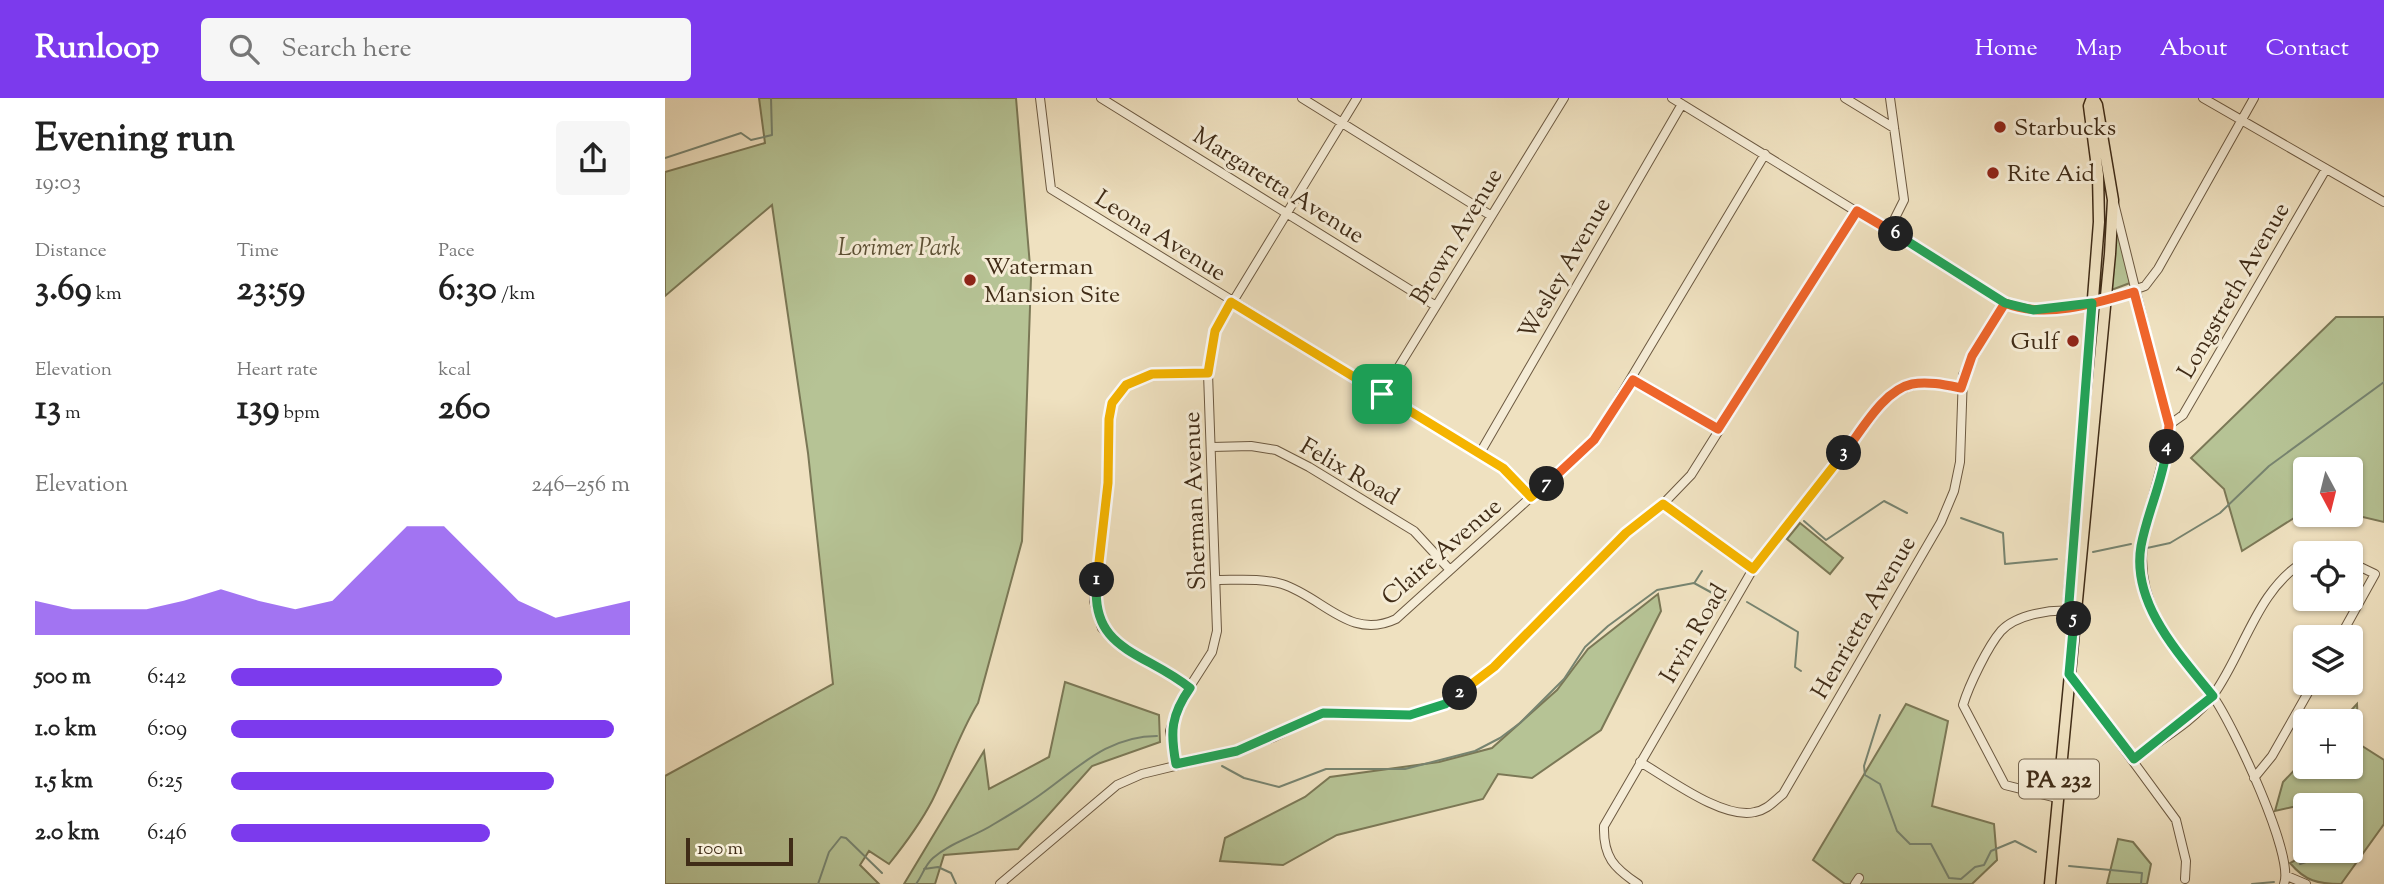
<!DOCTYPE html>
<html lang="en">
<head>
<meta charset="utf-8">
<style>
  body { margin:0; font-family:"Sorts Mill Goudy",serif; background:#f6f6f6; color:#222; height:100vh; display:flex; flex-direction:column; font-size:26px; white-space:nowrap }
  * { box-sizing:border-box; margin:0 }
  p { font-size:23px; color:#767676 }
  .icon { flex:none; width:38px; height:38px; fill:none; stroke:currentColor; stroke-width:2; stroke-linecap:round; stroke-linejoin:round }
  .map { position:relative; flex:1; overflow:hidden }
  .sheet { display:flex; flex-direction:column; background:#fff; width:665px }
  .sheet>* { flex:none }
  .needle { width:46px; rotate:173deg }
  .tools { position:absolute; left:1628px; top:359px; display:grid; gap:14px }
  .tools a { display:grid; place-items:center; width:70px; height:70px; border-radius:7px; background:#fff; box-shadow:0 2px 5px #0004; font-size:35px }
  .scale { position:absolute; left:21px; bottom:18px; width:107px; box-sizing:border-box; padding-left:7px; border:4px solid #402c17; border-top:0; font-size:19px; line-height:24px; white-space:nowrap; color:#402c17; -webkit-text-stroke:5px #f5ecd6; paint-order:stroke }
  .pin { position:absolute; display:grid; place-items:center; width:60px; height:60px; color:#fff; margin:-30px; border-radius:14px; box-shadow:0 4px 10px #0006 }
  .km { position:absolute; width:35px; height:35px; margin:-18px; border-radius:50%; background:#222; color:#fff; font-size:19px; line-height:35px; text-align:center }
  .round { display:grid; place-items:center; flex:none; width:74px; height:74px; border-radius:7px; background:#f6f6f6 }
  .head { display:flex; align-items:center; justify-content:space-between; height:119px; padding:0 35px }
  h1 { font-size:38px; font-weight:700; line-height:52px }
  .metrics { display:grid; grid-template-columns:repeat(3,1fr); gap:10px; height:119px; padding:7px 35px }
  .metrics div { display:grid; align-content:center }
  .metrics b { font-size:35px; font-weight:700 }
  .metrics small { font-size:19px; font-weight:400 }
  .metrics p { font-size:19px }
  .chart { height:196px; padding:14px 35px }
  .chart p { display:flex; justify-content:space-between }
  .chart svg { width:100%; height:126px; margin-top:7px; fill:#7c3aed; opacity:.7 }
  ul { padding:0 35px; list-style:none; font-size:23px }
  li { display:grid; grid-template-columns:112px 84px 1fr; align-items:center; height:52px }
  li i { height:18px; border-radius:9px; background:#7c3aed }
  header { display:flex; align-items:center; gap:42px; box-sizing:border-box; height:98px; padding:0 35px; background:#7c3aed; color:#fff }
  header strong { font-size:33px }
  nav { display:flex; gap:38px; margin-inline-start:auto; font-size:24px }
  .search { width:490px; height:63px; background:#f6f6f6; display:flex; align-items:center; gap:18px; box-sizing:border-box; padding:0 24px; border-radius:7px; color:#767676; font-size:26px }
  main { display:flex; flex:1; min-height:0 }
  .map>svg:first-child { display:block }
  .green { fill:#b6c395; stroke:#7b7856; stroke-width:2 }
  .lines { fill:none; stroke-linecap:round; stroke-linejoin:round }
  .stream { stroke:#778470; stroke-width:2 }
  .minor-casing { stroke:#6c5941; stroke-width:10 }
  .major-casing { stroke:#402c17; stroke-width:13 }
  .minor { stroke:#f5ecd6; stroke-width:8 }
  .major { stroke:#efe1c0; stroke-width:10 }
  .split-1-casing { stroke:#fff; stroke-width:14 }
  .split-2-casing { stroke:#fff; stroke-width:14 }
  .split-3-casing { stroke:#fff; stroke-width:14 }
  .split-4-casing { stroke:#fff; stroke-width:14 }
  .split-5-casing { stroke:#fff; stroke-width:14 }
  .split-6-casing { stroke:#fff; stroke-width:14 }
  .split-7-casing { stroke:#fff; stroke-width:14 }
  .split-8-casing { stroke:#fff; stroke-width:14 }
  .split-1 { stroke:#f5b400; stroke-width:9 }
  .split-2 { stroke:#22a559; stroke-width:9 }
  .split-3 { stroke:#f5b400; stroke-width:9 }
  .split-4 { stroke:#f0652b; stroke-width:9 }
  .split-5 { stroke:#22a559; stroke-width:9 }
  .split-6 { stroke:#22a559; stroke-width:9 }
  .split-7 { stroke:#f0652b; stroke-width:9 }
  .split-8 { stroke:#f5b400; stroke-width:9 }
  .poi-dot { fill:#8f2418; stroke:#f5ecd6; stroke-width:2.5 }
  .labels { text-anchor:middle; stroke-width:6; stroke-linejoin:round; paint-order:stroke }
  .shield { fill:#f5ecd6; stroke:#766650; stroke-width:2 }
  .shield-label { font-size:23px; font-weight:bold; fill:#402c17 }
  .poi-label { font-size:24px; fill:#402c17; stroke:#f5ecd6; text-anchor:start }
  .street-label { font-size:24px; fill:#402c17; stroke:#f5ecd6 }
  .park-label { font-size:24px; font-style:italic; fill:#5e5236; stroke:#f5ecd6 }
</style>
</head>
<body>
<header>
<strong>Runloop</strong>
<div class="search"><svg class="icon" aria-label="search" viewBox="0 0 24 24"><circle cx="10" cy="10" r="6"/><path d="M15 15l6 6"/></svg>Search here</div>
<nav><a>Home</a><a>Map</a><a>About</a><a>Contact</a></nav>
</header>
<main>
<section class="sheet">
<div class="head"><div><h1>Evening run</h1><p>19:03</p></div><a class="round"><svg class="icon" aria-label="share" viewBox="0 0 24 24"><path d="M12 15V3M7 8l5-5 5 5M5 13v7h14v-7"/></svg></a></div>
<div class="metrics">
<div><p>Distance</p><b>3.69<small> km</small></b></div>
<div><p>Time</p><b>23:59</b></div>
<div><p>Pace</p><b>6:30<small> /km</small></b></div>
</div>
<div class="metrics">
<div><p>Elevation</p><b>13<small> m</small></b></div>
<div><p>Heart rate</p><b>139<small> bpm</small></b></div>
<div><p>kcal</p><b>260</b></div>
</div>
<div class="chart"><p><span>Elevation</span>246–256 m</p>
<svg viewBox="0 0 160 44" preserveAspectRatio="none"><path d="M0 44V32L10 35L20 35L30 35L40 32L50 28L60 32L70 35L80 32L90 19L100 6L110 6L120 19L130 32L140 38L150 35L160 32V44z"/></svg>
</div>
<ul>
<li><b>500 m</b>6:42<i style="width:68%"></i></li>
<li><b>1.0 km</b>6:09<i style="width:96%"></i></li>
<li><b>1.5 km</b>6:25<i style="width:81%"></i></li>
<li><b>2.0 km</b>6:46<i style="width:65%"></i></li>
</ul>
</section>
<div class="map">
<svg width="1719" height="786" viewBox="0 0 1719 786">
  <rect width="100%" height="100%" fill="#efe1c0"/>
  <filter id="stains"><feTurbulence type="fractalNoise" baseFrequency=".00286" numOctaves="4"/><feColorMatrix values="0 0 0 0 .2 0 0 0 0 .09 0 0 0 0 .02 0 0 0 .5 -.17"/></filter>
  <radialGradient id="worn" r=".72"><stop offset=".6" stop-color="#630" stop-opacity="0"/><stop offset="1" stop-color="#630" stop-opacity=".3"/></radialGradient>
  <!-- green -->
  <path class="green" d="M 94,0 L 351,0 L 366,180 L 357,443 L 313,605 C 294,636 283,671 267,703 C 255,726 240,746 224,766 L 204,753 L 195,767 L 214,786 L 0,786 L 0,678 L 168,586 L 143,355 L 107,107 L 0,198 L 0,74 L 100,45 Z
    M 1452,125 L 1465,185 L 1449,191 L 1447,191 Z
    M 1671,219 L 1719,219 L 1719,424 L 1685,416 L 1685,371 L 1640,371 L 1640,413 L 1577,453 L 1559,391 L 1526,360 Z
    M 1135,425 L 1178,460 L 1165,476 L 1122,441 Z
    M 993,496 L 996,513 L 936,632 L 867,680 L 833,676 L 818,701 L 672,737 L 618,767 L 555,763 L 560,740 L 640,699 L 665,679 L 774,664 L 827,650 L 892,592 L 923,551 Z
    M 400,584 L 494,617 L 495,644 L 427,668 L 353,751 L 279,757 L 270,786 L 239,786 L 319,653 L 324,691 L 384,659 Z
    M 1241,606 L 1283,623 L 1267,708 L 1329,726 L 1332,762 L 1307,786 L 1180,786 L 1148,762 Z
    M 1692,606 L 1694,646 L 1719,662 L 1719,726 L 1676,786 C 1653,786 1640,783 1625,765 L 1648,753 L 1685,752 L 1685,707 L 1678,707 L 1676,698 L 1610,713 L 1618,684 L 1640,661 L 1640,668 L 1685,668 L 1685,623 L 1676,623 Z
    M 1453,741 L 1468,744 L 1486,766 L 1482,786 L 1442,786 Z"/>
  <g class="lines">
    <!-- stream -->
    <path class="stream" d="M 0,60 L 76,35 L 86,42 L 107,37 L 106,0
      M 1296,420 L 1338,435 L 1340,466 L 1392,461
      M 1139,423 L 1161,442 L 1219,403 L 1242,415
      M 1482,450 L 1505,445 L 1555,415 L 1604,368 L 1719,284
      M 1428,454 L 1466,446
      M 1030,484 L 1037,473
      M 1082,504 L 1133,534 L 1130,569 L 1136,573
      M 1215,617 L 1199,668 L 1200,677 L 1215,686 L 1232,733 L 1245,746 L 1266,746 L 1284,780 L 1296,781 L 1310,769 L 1319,767 L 1326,753 L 1350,743 L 1371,754
      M 557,668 L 579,680 L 614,689 L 661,671 L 740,671 L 810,653 L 835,640 L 855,625 L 899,581 L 920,549 L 943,528 L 992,492 L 1029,485 L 1060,502
      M 1635,766 L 1641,764
      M 1404,768 L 1477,775 L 1476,786
      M 259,771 L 273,769 L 286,775 L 291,786
      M 153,786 L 164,754 L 176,739 L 181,740 L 217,775
      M 251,786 C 258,777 259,768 268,760 C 286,744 309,739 329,726 C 346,716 363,706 379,694 C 415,668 444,638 492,638
      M 1587,786 L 1609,784"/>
    <!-- minor casing -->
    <g class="minor-casing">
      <path id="minor" d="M 375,0 L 386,91 L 815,355 L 838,370 L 866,399
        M 436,0 L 771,208
        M 637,0 L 825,117
        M 1007,0 L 1340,205 L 1368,212 L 1438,203 L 1480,188 L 1493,171 L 1589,0
        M 1180,0 L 1229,30
        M 1538,0 L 1719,104
        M 1449,105 L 1504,327 C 1497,397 1456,450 1491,518 C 1506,548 1530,572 1549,600 C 1568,627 1630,758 1619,786
        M 1224,132 L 1239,102 L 1225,0
        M 968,282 L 1053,331
        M 717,296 L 899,0
        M 1504,327 L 1518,317 L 1661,71
        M 547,349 L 586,348 L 611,352 L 644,369 L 749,433 L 785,472
        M 815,355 L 1017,6
        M 998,406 L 1088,471
        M 552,482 C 574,482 596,480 617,486 C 658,499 685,543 731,521 L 929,342 L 1100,56
        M 1675,539 L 1710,476 L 1685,464
        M 1404,576 L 1511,722 L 1521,763 L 1520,781
        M 525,590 L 449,542 L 437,530 L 429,503 L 443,385 L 444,321 L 448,305 L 462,287 L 487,276 L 543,275
        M 1469,661 C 1495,642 1531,622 1549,596 C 1579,554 1593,490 1640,463
        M 975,664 C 1003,680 1058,722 1090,714 C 1102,712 1109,703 1118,696 L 1276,424 L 1289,393 L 1295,364 L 1298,277 L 1340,205
        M 511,666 L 505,633 L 515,604 L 547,554 L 552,533 L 543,275 L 550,233 L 692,0
        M 1589,680 L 1607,658 L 1649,584
        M 1392,700 L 1340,687 L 1298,607 C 1304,587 1323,548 1336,533 C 1352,516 1387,511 1409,513
        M 1622,778 L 1641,786
        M 335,786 L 452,687 L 477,676 L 572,653 L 609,639 L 658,615 L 745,617 L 780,606 L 829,569 L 961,435 L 998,406 L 1026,377 L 1192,113
        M 973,786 C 949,770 938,759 939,728 L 1088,471 L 1221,302 C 1247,280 1264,285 1296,290
        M 1190,786 L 1194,780"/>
    </g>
    <!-- major casing -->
    <g class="major-casing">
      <path id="major" d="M 1409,513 L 1404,505 L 1434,124 L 1433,77 L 1424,8 L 1427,0
        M 1385,786 L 1445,156 L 1448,102 L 1432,7 L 1428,0"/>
    </g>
    <!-- minor -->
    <use href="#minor" class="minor"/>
    <!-- major -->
    <use href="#major" class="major"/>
  </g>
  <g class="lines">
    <!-- split-1 casing -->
    <g class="split-1-casing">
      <path id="split-1" d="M 432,482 L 443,385 L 444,321 L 447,305 L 461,287 L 487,276 L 543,275 L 550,233 L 566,204 L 717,296"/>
    </g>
    <!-- split-2 casing -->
    <g class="split-2-casing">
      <path id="split-2" d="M 432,482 C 424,553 479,553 525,590 C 506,617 505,634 511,666 L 572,653 L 658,615 L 745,617 L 780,606 L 795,595"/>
    </g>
    <!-- split-3 casing -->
    <g class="split-3-casing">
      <path id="split-3" d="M 795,595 L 829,569 L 961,435 L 998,406 L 1088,471 L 1179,355"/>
    </g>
    <!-- split-4 casing -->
    <g class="split-4-casing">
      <path id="split-4" d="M 1179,355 C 1196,334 1218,292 1247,286 C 1263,283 1281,287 1296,290 L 1307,258 L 1340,205 C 1379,221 1429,206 1469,194 L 1504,327 L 1502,349"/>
    </g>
    <!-- split-5 casing -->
    <g class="split-5-casing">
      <path id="split-5" d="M 1409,521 L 1404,576 L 1469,661 L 1548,598 C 1515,557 1466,506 1476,448 C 1482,415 1498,383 1502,349"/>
    </g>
    <!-- split-6 casing -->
    <g class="split-6-casing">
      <path id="split-6" d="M 1231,136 L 1340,205 L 1368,212 L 1427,205 L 1404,505 L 1409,513 L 1409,521"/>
    </g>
    <!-- split-7 casing -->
    <g class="split-7-casing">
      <path id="split-7" d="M 882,386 L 929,342 L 968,282 L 1053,331 L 1192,113 L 1231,136"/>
    </g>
    <!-- split-8 casing -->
    <g class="split-8-casing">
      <path id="split-8" d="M 717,296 L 838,370 L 866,399 L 882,386"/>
    </g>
    <!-- split-1 -->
    <use href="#split-1" class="split-1"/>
    <!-- split-2 -->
    <use href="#split-2" class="split-2"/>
    <!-- split-3 -->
    <use href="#split-3" class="split-3"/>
    <!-- split-4 -->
    <use href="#split-4" class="split-4"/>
    <!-- split-5 -->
    <use href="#split-5" class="split-5"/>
    <!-- split-6 -->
    <use href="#split-6" class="split-6"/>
    <!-- split-7 -->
    <use href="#split-7" class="split-7"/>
    <!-- split-8 -->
    <use href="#split-8" class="split-8"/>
  </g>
  <!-- markers -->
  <g class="poi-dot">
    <circle cx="1335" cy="29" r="7"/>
    <circle cx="1328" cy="75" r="7"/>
    <circle cx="305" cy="182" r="7"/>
    <circle cx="1408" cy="243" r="7"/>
  </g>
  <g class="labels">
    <!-- shield labels -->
    <rect class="shield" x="1354" y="661.5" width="80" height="39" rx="5"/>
    <g class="shield-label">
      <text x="1394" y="689">PA 232</text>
    </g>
    <!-- poi labels -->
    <g class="poi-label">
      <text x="1349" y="37">Starbucks</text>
      <text x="1342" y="83">Rite Aid</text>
      <text x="319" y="176">Waterman<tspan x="319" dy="28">Mansion Site</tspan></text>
      <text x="1394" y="251" text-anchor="end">Gulf</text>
    </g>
    <!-- street labels -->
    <g class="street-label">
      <text transform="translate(614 87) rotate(32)" y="8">Margaretta Avenue</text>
      <text transform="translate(496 137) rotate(32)" y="8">Leona Avenue</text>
      <text transform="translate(791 138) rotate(-59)" y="8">Brown Avenue</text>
      <text transform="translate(899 170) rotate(-60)" y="8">Wesley Avenue</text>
      <text transform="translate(1568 192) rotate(-60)" y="8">Longstreth Avenue</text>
      <text transform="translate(685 373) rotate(30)" y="8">Felix Road</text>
      <text transform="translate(529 403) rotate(-92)" y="8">Sherman Avenue</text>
      <text transform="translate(776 453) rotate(-41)" y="8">Claire Avenue</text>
      <text transform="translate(1198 519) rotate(-60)" y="8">Henrietta Avenue</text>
      <text transform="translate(1028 535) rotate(-60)" y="8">Irvin Road</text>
    </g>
    <!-- park labels -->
    <g class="park-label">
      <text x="234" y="157">Lorimer Park</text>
    </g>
  </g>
  <rect width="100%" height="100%" filter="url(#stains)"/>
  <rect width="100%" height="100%" fill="url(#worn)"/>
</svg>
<div class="tools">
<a><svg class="needle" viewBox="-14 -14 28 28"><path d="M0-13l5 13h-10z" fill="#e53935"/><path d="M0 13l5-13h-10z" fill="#767676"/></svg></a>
<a><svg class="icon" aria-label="locate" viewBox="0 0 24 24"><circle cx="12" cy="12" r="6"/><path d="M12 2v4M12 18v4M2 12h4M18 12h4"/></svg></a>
<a><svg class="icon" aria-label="layers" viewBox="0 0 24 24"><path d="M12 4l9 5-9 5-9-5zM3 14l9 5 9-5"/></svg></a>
<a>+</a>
<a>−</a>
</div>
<div class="scale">100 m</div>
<div class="pin" style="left:717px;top:296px;background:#1e9e55"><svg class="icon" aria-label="arrive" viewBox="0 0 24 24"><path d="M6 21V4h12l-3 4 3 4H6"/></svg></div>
<b class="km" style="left:432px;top:482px">1</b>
<b class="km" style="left:795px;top:595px">2</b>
<b class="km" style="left:1179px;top:355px">3</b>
<b class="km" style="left:1502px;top:349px">4</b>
<b class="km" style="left:1409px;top:521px">5</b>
<b class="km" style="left:1231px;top:136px">6</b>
<b class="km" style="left:882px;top:386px">7</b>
</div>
</main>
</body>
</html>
